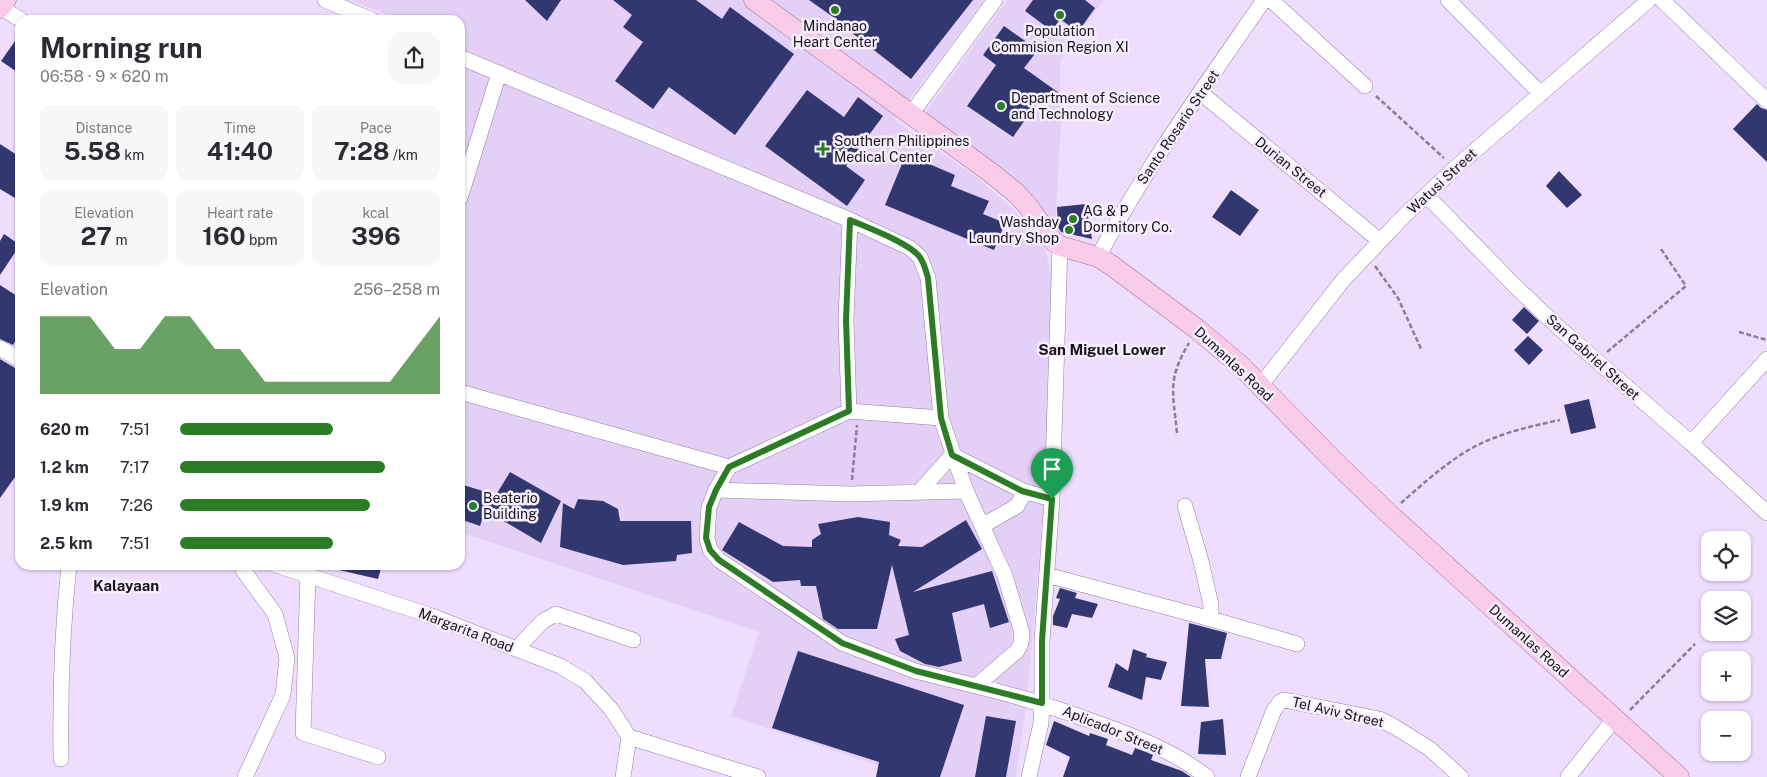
<!DOCTYPE html>
<html lang="en">
<head>
<meta charset="utf-8">
<style>
  body { margin:0; font-family:"Public Sans",sans-serif; background:#f7f7f7; color:#2b2b33; height:100vh; display:flex; flex-direction:column; font-size:19px; white-space:nowrap }
  * { box-sizing:border-box; margin:0 }
  p { font-size:16px; color:#7c7c81 }
  .icon { flex:none; width:28px; height:28px; fill:none; stroke:currentColor; stroke-width:2; stroke-linecap:round; stroke-linejoin:round }
  .map { position:relative; flex:1; overflow:hidden }
  .panel { position:absolute; left:15px; top:15px; width:450px; height:555px; display:flex; flex-direction:column; background:#fff; border-radius:15px; box-shadow:0 1px 4px #0004 }
  .panel>* { flex:none }
  .buttons { position:absolute; left:1701px; top:531px; display:grid; gap:10px }
  .buttons a { display:grid; place-items:center; width:50px; height:50px; border-radius:10px; background:#fff; box-shadow:0 1px 4px #0004; font-size:25px }
  .pin { position:absolute; display:grid; place-items:center; width:42px; height:42px; color:#fff; margin:-51px -21px; border-radius:50% 50% 50% 0; rotate:-45deg; box-shadow:0 0 5px #0007 }
  .pin .icon { rotate:45deg }
  .round { display:grid; place-items:center; flex:none; width:52px; height:52px; border-radius:15px; background:#f7f7f7 }
  .summary { display:flex; align-items:center; justify-content:space-between; height:85px; padding:0 25px }
  h1 { font-size:28px; font-weight:700; line-height:38px }
  .stats { display:grid; grid-template-columns:repeat(3,1fr); gap:8px; height:85px; padding:5px 25px }
  .stats div { display:grid; align-content:center; border-radius:12px; background:#f7f7f7; text-align:center }
  .stats b { font-size:25px; font-weight:700 }
  .stats small { font-size:14px; font-weight:400 }
  .stats p { font-size:14px }
  .chart { height:140px; padding:10px 25px }
  .chart p { display:flex; justify-content:space-between }
  .chart svg { width:100%; height:90px; margin-top:5px; fill:#2c7c26; opacity:.7 }
  ul { padding:0 25px; list-style:none; font-size:16px }
  li { display:grid; grid-template-columns:80px 60px 1fr; align-items:center; height:38px }
  li i { height:12px; border-radius:6px; background:#2c7c26 }
  .map>svg:first-child { display:block }
  .built { fill:#e4cff7 }
  .building { fill:#32386f }
  .lines { fill:none; stroke-linecap:round; stroke-linejoin:round }
  .minor-casing { stroke:#91819f; stroke-width:16 }
  .major-casing { stroke:#a77497; stroke-width:21 }
  .path { stroke:#8a7d94; stroke-width:2.5; stroke-dasharray:5 2.5; stroke-linecap:butt }
  .minor { stroke:#fff; stroke-width:15 }
  .major { stroke:#f8cce8; stroke-width:20 }
  .route-casing { stroke:#fff; stroke-width:10 }
  .route { stroke:#2c7c26; stroke-width:6 }
  .poi-dot { fill:#2c7c26; stroke:#f6effd; stroke-width:2 }
  .labels { text-anchor:middle; stroke-width:5; stroke-linejoin:round; paint-order:stroke }
  .poi-label { font-size:14px; fill:#18111d; stroke:#f6effd; text-anchor:start }
  .street-label { font-size:14px; fill:#18111d; stroke:#f6effd }
  .neighbourhood-label { font-size:15px; font-weight:bold; fill:#18111d; stroke:#f6effd }
</style>
</head>
<body>
<div class="map">
<svg width="1767" height="777" viewBox="0 0 1767 777">
  <rect width="100%" height="100%" fill="#efddff"/>
  <!-- built -->
  <path class="built" d="M 350,0 L 984,0 L 894,120 L 978,178 L 1013,209 L 1037,236 L 1046,253 L 1051,273 L 1053,293 L 1049,448 L 1026,707 L 1016,777 L 912,777 L 731,716 L 759,632 L 460,532 L 460,20 L 401,20 Z
    M 1007,0 L 1104,0 L 1076,37 L 1060,61 L 1061,124 L 1055,226 L 925,113 Z"/>
  <!-- building -->
  <path class="building" d="M 525,0 L 561,0 L 547,21 Z
    M 613,0 L 696,0 L 722,19 L 730,7 L 794,54 L 735,135 L 669,87 L 653,109 L 615,81 L 643,42 L 623,27 L 632,15 Z
    M 809,0 L 973,0 L 911,79 L 852,33 L 853,31 Z
    M 1033,0 L 1085,0 L 1095,8 L 1078,32 L 1060,19 L 1052,31 L 1025,11 Z
    M 1004,26 L 1038,50 L 1024,68 L 1059,93 L 1051,103 L 1041,97 L 1013,137 L 967,106 L 996,65 L 983,55 Z
    M 20,34 L 20,74 L 1,61 Z
    M 807,90 L 844,117 L 858,97 L 883,116 L 846,166 L 865,180 L 847,206 L 765,146 Z
    M 1757,104 L 1761,108 L 1767,110 L 1767,162 L 1733,129 Z
    M 0,144 L 20,157 L 20,201 L 0,189 Z
    M 906,154 L 955,175 L 951,186 L 989,201 L 983,214 L 1005,223 L 994,250 L 885,205 Z
    M 1559,171 L 1582,195 L 1567,208 L 1546,186 Z
    M 1231,190 L 1259,210 L 1240,236 L 1212,217 Z
    M 1086,204 L 1092,239 L 1061,232 L 1058,227 L 1057,207 Z
    M 4,234 L 20,245 L 0,275 L 0,241 Z
    M 0,285 L 20,298 L 20,334 L 13,345 L 0,339 Z
    M 1524,307 L 1539,321 L 1527,334 L 1512,320 Z
    M 1528,336 L 1543,350 L 1529,365 L 1514,350 Z
    M 0,359 L 20,371 L 20,470 L 0,498 Z
    M 1589,399 L 1596,428 L 1571,434 L 1564,405 Z
    M 510,472 L 561,501 L 541,543 L 485,510 L 480,526 L 460,519 L 460,484 L 496,495 Z
    M 578,499 L 603,501 L 618,509 L 620,521 L 691,521 L 692,553 L 677,555 L 676,561 L 623,565 L 560,547 L 563,503 L 574,509 Z
    M 858,517 L 890,522 L 889,535 L 901,540 L 898,546 L 922,547 L 966,520 L 982,549 L 913,592 L 992,571 L 1009,622 L 990,628 L 984,604 L 952,613 L 962,661 L 939,667 L 925,664 L 900,651 L 895,639 L 909,635 L 892,565 L 877,629 L 838,629 L 823,619 L 816,586 L 801,586 L 800,580 L 773,582 L 722,550 L 739,522 L 783,546 L 812,547 L 812,540 L 821,534 L 818,524 Z
    M 340,565 L 382,565 L 378,579 L 339,570 Z
    M 1060,588 L 1077,593 L 1075,598 L 1098,604 L 1092,618 L 1072,614 L 1067,628 L 1053,625 L 1053,616 L 1060,599 L 1056,598 Z
    M 1189,623 L 1227,633 L 1221,659 L 1205,659 L 1209,707 L 1181,706 Z
    M 1133,649 L 1147,654 L 1146,657 L 1167,662 L 1161,680 L 1146,677 L 1142,700 L 1108,687 L 1116,663 L 1128,671 Z
    M 798,651 L 964,705 L 940,777 L 876,777 L 879,762 L 772,728 Z
    M 986,716 L 1016,721 L 1006,777 L 975,777 Z
    M 1223,719 L 1226,755 L 1198,754 L 1201,722 Z
    M 1054,721 L 1089,736 L 1090,733 L 1108,739 L 1106,745 L 1132,755 L 1135,748 L 1146,752 L 1153,755 L 1151,760 L 1182,771 L 1191,777 L 1063,777 L 1070,757 L 1046,745 Z"/>
  <g class="lines">
    <!-- minor casing -->
    <g class="minor-casing">
      <path id="minor" d="M 325,0 L 372,20
        M 1271,0 L 1365,86
        M 1448,0 L 1541,94
        M 1662,0 L 1767,101
        M 0,7 L 21,20
        M 460,57 L 850,220 L 910,248 L 920,257 L 928,278 L 941,418 L 966,491 L 1005,576 L 1022,633 L 1021,643 L 1017,651 L 976,686 L 915,671 L 842,643 L 719,560 L 710,550 L 707,538 L 709,507 L 716,490 L 729,467 L 849,411 L 941,418
        M 1201,93 L 1380,241
        M 911,114 L 995,0
        M 1426,195 L 1514,285 L 1558,327 L 1691,443 L 1767,513
        M 460,198 L 499,73
        M 1098,257 C 1146,167 1206,84 1264,0
        M 0,348 L 20,360
        M 1260,386 L 1344,279 L 1404,216 L 1455,168 L 1649,0
        M 460,392 L 729,467
        M 849,411 L 846,320 L 850,220
        M 1691,443 L 1767,359
        M 716,490 L 851,494 L 966,491
        M 920,491 L 952,455 L 1023,491 L 1052,499
        M 1185,506 L 1201,561 L 1211,605 L 1211,619
        M 982,526 L 1017,506 L 1021,499 L 1023,491
        M 242,565 L 243,570 L 275,614 L 287,658 L 283,695 L 245,777
        M 276,565 L 429,615 L 560,666 L 585,681 L 611,709 L 629,737
        M 308,575 L 303,733 L 378,757
        M 1047,575 L 1211,619 L 1297,644
        M 516,649 L 543,621 L 556,614 L 633,640
        M 976,686 C 1018,696 1057,708 1097,723 C 1136,737 1174,751 1207,777
        M 629,737 L 758,777
        M 61,759 C 60,694 62,630 69,565
        M 623,777 L 629,737
        M 1029,777 L 1041,723 L 1042,703 L 1042,641 L 1052,499 L 1060,246
        M 1248,777 L 1274,710 L 1280,702 L 1284,700 L 1379,719 L 1395,727 L 1430,749 L 1461,777
        M 1568,777 L 1615,718"/>
    </g>
    <!-- major casing -->
    <g class="major-casing">
      <path id="major" d="M 754,0 L 990,172 L 1016,193 L 1028,206 L 1053,241 L 1060,246 L 1098,257 L 1111,265 L 1197,329 L 1240,365 L 1335,462 L 1388,513 L 1679,777
        M 0,8 L 6,0"/>
    </g>
    <!-- path -->
    <path class="path" d="M 1376,96 L 1444,158
      M 1375,266 L 1398,298 L 1422,351
      M 1739,332 L 1767,340
      M 1607,352 L 1686,286 L 1661,249
      M 1177,433 C 1173,392 1167,380 1189,343
      M 852,480 L 857,425
      M 1401,503 C 1424,483 1451,458 1478,445 C 1504,432 1532,426 1560,420
      M 1630,710 L 1695,644"/>
    <!-- minor -->
    <use href="#minor" class="minor"/>
    <!-- major -->
    <use href="#major" class="major"/>
  </g>
  <g class="lines">
    <!-- route casing -->
    <g class="route-casing">
      <path id="route" d="M 850,220 C 868,228 907,242 919,256 C 924,262 926,271 928,278 L 941,418 L 952,455 L 1022,491 L 1052,499 L 1042,641 L 1042,703 L 916,671 L 842,643 L 719,560 L 710,550 L 706,538 L 709,507 L 716,490 L 729,467 L 849,411 L 846,320 Z"/>
    </g>
    <!-- route -->
    <use href="#route" class="route"/>
  </g>
  <!-- markers -->
  <g class="poi-dot">
    <circle cx="835" cy="10" r="5"/>
    <circle cx="1060" cy="15" r="5"/>
    <circle cx="1001" cy="106" r="5"/>
    <path d="M820.5 141.5h5v5h5v5h-5v5h-5v-5h-5v-5h5z"/>
    <circle cx="1073" cy="219" r="5"/>
    <circle cx="1069" cy="230" r="5"/>
    <circle cx="473" cy="506" r="5"/>
  </g>
  <g class="labels">
    <!-- poi labels -->
    <g class="poi-label">
      <text x="835" y="31" text-anchor="middle">Mindanao<tspan x="835" dy="16">Heart Center</tspan></text>
      <text x="1060" y="36" text-anchor="middle">Population<tspan x="1060" dy="16">Commision Region XI</tspan></text>
      <text x="1011" y="103">Department of Science<tspan x="1011" dy="16">and Technology</tspan></text>
      <text x="834" y="146">Southern Philippines<tspan x="834" dy="16">Medical Center</tspan></text>
      <text x="1083" y="216">AG &amp; P<tspan x="1083" dy="16">Dormitory Co.</tspan></text>
      <text x="1059" y="227" text-anchor="end">Washday<tspan x="1059" dy="16">Laundry Shop</tspan></text>
      <text x="483" y="503">Beaterio<tspan x="483" dy="16">Building</tspan></text>
    </g>
    <!-- street labels -->
    <g class="street-label">
      <text transform="translate(1178 127) rotate(-56)" y="5">Santo Rosario Street</text>
      <text transform="translate(1291 167) rotate(39)" y="5">Durian Street</text>
      <text transform="translate(1442 181) rotate(-43)" y="5">Watusi Street</text>
      <text transform="translate(1593 357) rotate(42)" y="5">San Gabriel Street</text>
      <text transform="translate(1234 364) rotate(43)" y="5">Dumanlas Road</text>
      <text transform="translate(466 630) rotate(21)" y="5">Margarita Road</text>
      <text transform="translate(1529 641) rotate(42)" y="5">Dumanlas Road</text>
      <text transform="translate(1338 712) rotate(13)" y="5">Tel Aviv Street</text>
      <text transform="translate(1113 730) rotate(22)" y="5">Aplicador Street</text>
    </g>
    <!-- neighbourhood labels -->
    <g class="neighbourhood-label">
      <text x="1102" y="355">San Miguel Lower</text>
      <text x="126" y="591">Kalayaan</text>
    </g>
  </g>
</svg>
<div class="buttons">
<a><svg class="icon" aria-label="locate" viewBox="0 0 24 24"><circle cx="12" cy="12" r="6"/><path d="M12 2v4M12 18v4M2 12h4M18 12h4"/></svg></a>
<a><svg class="icon" aria-label="layers" viewBox="0 0 24 24"><path d="M12 4l9 5-9 5-9-5zM3 14l9 5 9-5"/></svg></a>
<a>+</a>
<a>−</a>
</div>
<div class="pin" style="left:1052px;top:499px;background:#1e9e55"><svg class="icon" aria-label="arrive" viewBox="0 0 24 24"><path d="M6 21V4h12l-3 4 3 4H6"/></svg></div>
<section class="panel">
<div class="summary"><div><h1>Morning run</h1><p>06:58 · 9 × 620 m</p></div><a class="round"><svg class="icon" aria-label="share" viewBox="0 0 24 24"><path d="M12 15V3M7 8l5-5 5 5M5 13v7h14v-7"/></svg></a></div>
<div class="stats">
<div><p>Distance</p><b>5.58<small> km</small></b></div>
<div><p>Time</p><b>41:40</b></div>
<div><p>Pace</p><b>7:28<small> /km</small></b></div>
</div>
<div class="stats">
<div><p>Elevation</p><b>27<small> m</small></b></div>
<div><p>Heart rate</p><b>160<small> bpm</small></b></div>
<div><p>kcal</p><b>396</b></div>
</div>
<div class="chart"><p><span>Elevation</span>256–258 m</p>
<svg viewBox="0 0 160 44" preserveAspectRatio="none"><path d="M0 44V6L10 6L20 6L30 22L40 22L50 6L60 6L70 22L80 22L90 38L100 38L110 38L120 38L130 38L140 38L150 22L160 6V44z"/></svg>
</div>
<ul>
<li><b>620 m</b>7:51<i style="width:59%"></i></li>
<li><b>1.2 km</b>7:17<i style="width:79%"></i></li>
<li><b>1.9 km</b>7:26<i style="width:73%"></i></li>
<li><b>2.5 km</b>7:51<i style="width:59%"></i></li>
</ul>
</section>
</div>
</body>
</html>
